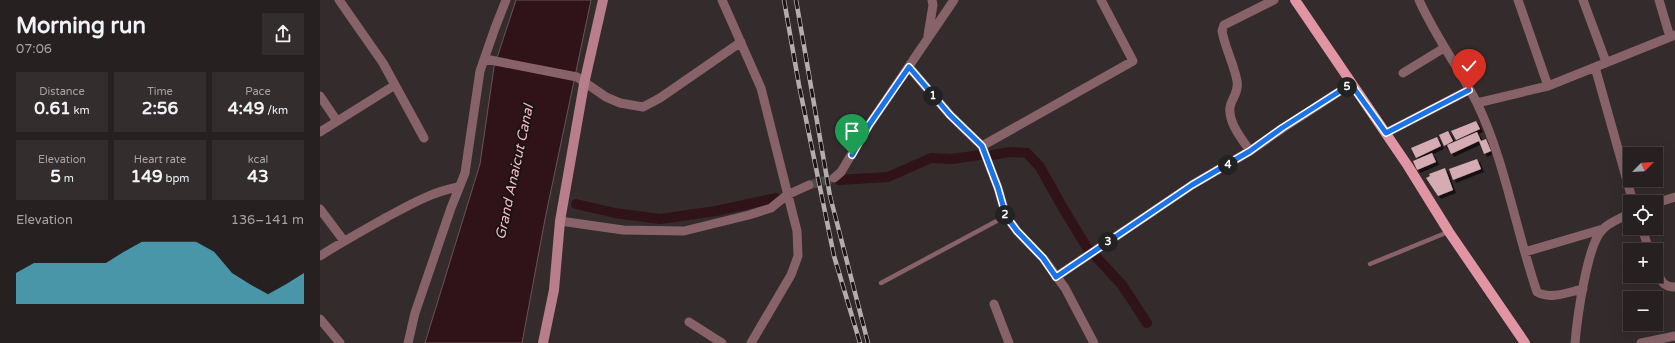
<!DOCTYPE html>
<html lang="en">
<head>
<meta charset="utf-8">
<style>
  body { margin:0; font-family:"Varela Round",sans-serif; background:#332d2e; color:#f1f3f6; height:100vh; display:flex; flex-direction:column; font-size:15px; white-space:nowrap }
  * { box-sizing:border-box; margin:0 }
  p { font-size:13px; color:#a4a3a5 }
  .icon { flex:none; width:22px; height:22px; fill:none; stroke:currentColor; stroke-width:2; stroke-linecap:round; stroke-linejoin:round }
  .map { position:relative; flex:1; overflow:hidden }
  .side { display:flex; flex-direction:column; background:#272021; width:320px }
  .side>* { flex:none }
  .needle { width:26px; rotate:66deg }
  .tools { position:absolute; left:1303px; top:147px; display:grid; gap:8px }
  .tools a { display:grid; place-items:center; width:40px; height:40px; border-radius:0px; background:#272021; box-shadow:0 4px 16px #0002,0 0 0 1px #433e3f; font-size:20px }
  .pin { position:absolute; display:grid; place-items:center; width:34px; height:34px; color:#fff; margin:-41px -17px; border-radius:50% 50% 50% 0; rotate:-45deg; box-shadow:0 0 4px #0007 }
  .pin .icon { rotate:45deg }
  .km { position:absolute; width:20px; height:20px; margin:-10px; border-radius:50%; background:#222; color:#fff; font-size:11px; line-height:20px; text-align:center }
  .round { display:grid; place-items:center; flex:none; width:42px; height:42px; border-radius:0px; background:#332d2e }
  .head { display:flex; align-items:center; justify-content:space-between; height:68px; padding:0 16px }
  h1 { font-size:22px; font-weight:700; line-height:30px }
  .stats { display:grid; grid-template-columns:repeat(3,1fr); gap:6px; height:68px; padding:4px 16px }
  .stats div { display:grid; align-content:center; border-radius:0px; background:#332d2e; text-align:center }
  .stats b { font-size:17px; font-weight:700 }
  .stats small { font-size:11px; font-weight:400 }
  .stats p { font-size:11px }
  .chart { height:112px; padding:8px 16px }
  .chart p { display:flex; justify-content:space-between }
  .chart svg { width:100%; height:72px; margin-top:4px; fill:#58c9e3; opacity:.7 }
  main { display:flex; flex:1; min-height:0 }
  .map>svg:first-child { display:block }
  .water { fill:#301219; stroke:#6a5359 }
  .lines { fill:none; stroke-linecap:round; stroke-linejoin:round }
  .canal { stroke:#301219; stroke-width:10 }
  .building { fill:#d6acb4; filter:url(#shadow) }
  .street-tunnel { stroke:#514849; stroke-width:9; stroke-dasharray:9 4.5; stroke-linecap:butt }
  .lane { stroke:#876269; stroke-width:4.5 }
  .street { stroke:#876269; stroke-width:9 }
  .secondary { stroke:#b97e8b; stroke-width:10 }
  .primary { stroke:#e094a4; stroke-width:10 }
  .rail-casing { stroke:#b4acad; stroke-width:4.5 }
  .rail { stroke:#191515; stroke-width:3; stroke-dasharray:9; stroke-linecap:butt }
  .route-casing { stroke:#fff; stroke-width:8 }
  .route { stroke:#1a73e8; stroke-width:5 }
  .labels { text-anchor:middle; stroke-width:4; stroke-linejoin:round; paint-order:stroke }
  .water-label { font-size:14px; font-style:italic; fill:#fcb8c6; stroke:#191515 }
</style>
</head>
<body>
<main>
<section class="side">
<div class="head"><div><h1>Morning run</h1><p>07:06</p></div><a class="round"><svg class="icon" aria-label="share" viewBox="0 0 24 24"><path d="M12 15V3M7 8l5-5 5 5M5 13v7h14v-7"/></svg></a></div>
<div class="stats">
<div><p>Distance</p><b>0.61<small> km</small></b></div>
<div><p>Time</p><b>2:56</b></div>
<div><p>Pace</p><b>4:49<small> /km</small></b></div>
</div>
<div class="stats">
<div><p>Elevation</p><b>5<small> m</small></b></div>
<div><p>Heart rate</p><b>149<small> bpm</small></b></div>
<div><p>kcal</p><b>43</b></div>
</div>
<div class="chart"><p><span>Elevation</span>136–141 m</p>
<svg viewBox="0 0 160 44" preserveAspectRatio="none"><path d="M0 44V25L10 19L20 19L30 19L40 19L50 19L60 12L70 6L80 6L90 6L100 6L110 12L120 25L130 32L140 38L150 32L160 25V44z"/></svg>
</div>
</section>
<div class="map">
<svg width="1355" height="343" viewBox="0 0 1355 343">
  <defs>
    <filter id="shadow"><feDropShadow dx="3" dy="3" stdDeviation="0" flood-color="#0009"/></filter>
  </defs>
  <rect width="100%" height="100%" fill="#342b2c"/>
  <!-- water -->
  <path class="water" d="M 196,0 L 271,0 L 225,219 L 202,343 L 105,343 L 160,164 L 174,67 Z"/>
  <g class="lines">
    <!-- canal -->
    <path class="canal" d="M 672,155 L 690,152 L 707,153 L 720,167 L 740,203 L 766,246 L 802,285 L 827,323
      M 519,180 L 568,177 L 611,158 L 632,159 L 660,155
      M 256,204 L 295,213 L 340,219 L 396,211 L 456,198"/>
  </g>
  <!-- building -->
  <path class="building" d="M 1156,121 L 1160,129 L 1136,140 L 1131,131 Z
    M 1128,131 L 1133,141 L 1124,146 L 1119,135 Z
    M 1157,132 L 1161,141 L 1166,139 L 1171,151 L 1164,154 L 1159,141 L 1131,154 L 1127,145 Z
    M 1117,137 L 1121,146 L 1096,158 L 1091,148 Z
    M 1112,153 L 1116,162 L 1097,170 L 1093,161 Z
    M 1157,159 L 1161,169 L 1133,180 L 1129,169 Z
    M 1125,168 L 1133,190 L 1118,196 L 1106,178 L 1110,176 L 1109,174 Z"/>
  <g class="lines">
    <!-- street-tunnel -->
    <path class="street-tunnel" d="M 489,185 L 514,178"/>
    <!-- lane -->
    <path class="lane" d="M 1050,264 L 1128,232
      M 561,283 L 686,216"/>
    <!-- street -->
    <path class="street" d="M 19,0 L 63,63 L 104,138
      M 402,0 L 441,88 L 477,231 L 478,256 L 471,275 L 431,343
      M 1099,0 C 1115,36 1139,68 1157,103 C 1185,161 1196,231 1217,292 C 1230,300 1249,292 1263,289
      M 1198,0 L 1228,86
      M 1263,0 L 1286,62
      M 1339,0 L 1350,37 L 1355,35
      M 608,35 L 613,5 L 612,0
      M 165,59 L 257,77 L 286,97 L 300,103 L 323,107 L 340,98 L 421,42
      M 589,67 L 630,115 L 662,146 L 678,188 L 686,216 L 697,231 L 723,258 L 745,288 L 774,343
      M 1275,67 L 1313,202
      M 1083,73 L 1124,48
      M 0,96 L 17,121
      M 1157,103 L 1228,86 L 1350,37
      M 0,132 L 75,85
      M 1066,133 L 1149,90
      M 662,146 L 813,61 L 781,0
      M 930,151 C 922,139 908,123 910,107 C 912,98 919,92 917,81 C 914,64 905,48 902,31 L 904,25 L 954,0
      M 514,178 L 521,172 L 549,125 L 634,0
      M 1336,203 L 1355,197
      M 0,209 L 24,241
      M 240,221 L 303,230 L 364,231 L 429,215 L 451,208 L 467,195 L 489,185
      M 1322,228 L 1329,250
      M 1205,252 L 1283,229
      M 0,256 C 22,242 44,230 67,217 C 91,204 112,192 138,187
      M 1336,268 C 1340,279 1342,287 1355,287
      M 736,277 L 872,185 L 930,151 L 963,128 L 1031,84
      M 674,304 L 689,343
      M 0,319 L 20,343
      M 369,322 L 402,343
      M 88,343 L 95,313 L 131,208 L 145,173 L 160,71 L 175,28 L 186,0
      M 1255,343 C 1257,320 1267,243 1283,229 C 1290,222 1302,218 1310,213
      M 1321,343 L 1355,336"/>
    <!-- secondary -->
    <path class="secondary" d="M 223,343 L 234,290 L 240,221 L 264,84 L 283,0"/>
    <!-- primary -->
    <path class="primary" d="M 975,0 L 1088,166 L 1129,232 L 1205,343"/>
    <!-- rail casing -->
    <g class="rail-casing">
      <path id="rail" d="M 464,0 L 479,85 L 514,256 L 540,343
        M 476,0 L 510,196 L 548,343"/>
    </g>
    <!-- rail -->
    <use href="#rail" class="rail"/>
  </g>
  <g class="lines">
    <!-- route casing -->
    <g class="route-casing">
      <path id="route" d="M 532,155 L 549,125 L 589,67 L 630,115 L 662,146 L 678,188 L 686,216 L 697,231 L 723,258 L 736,277 L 872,185 L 930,151 L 962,128 L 1031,84 L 1066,133 L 1149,90"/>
    </g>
    <!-- route -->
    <use href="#route" class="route"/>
  </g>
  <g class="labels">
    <!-- water labels -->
    <g class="water-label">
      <text transform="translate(194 172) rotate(-78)" y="5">Grand Anaicut Canal</text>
    </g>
  </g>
</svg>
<div class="tools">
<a><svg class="needle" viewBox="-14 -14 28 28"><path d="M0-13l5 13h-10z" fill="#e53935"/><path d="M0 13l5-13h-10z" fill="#a4a3a5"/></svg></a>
<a><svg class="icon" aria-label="locate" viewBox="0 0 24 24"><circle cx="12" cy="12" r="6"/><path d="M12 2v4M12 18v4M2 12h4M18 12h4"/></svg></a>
<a>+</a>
<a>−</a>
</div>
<div class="pin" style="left:532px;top:155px;background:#1e9e55"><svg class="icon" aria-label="arrive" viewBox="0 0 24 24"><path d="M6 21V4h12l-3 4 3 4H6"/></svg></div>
<div class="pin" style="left:1149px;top:90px;background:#d93025"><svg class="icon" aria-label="check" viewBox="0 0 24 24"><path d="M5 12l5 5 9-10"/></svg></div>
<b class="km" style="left:613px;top:96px">1</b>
<b class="km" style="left:685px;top:215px">2</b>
<b class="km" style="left:788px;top:242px">3</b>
<b class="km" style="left:908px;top:165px">4</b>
<b class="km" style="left:1027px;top:87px">5</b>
</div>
</main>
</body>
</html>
